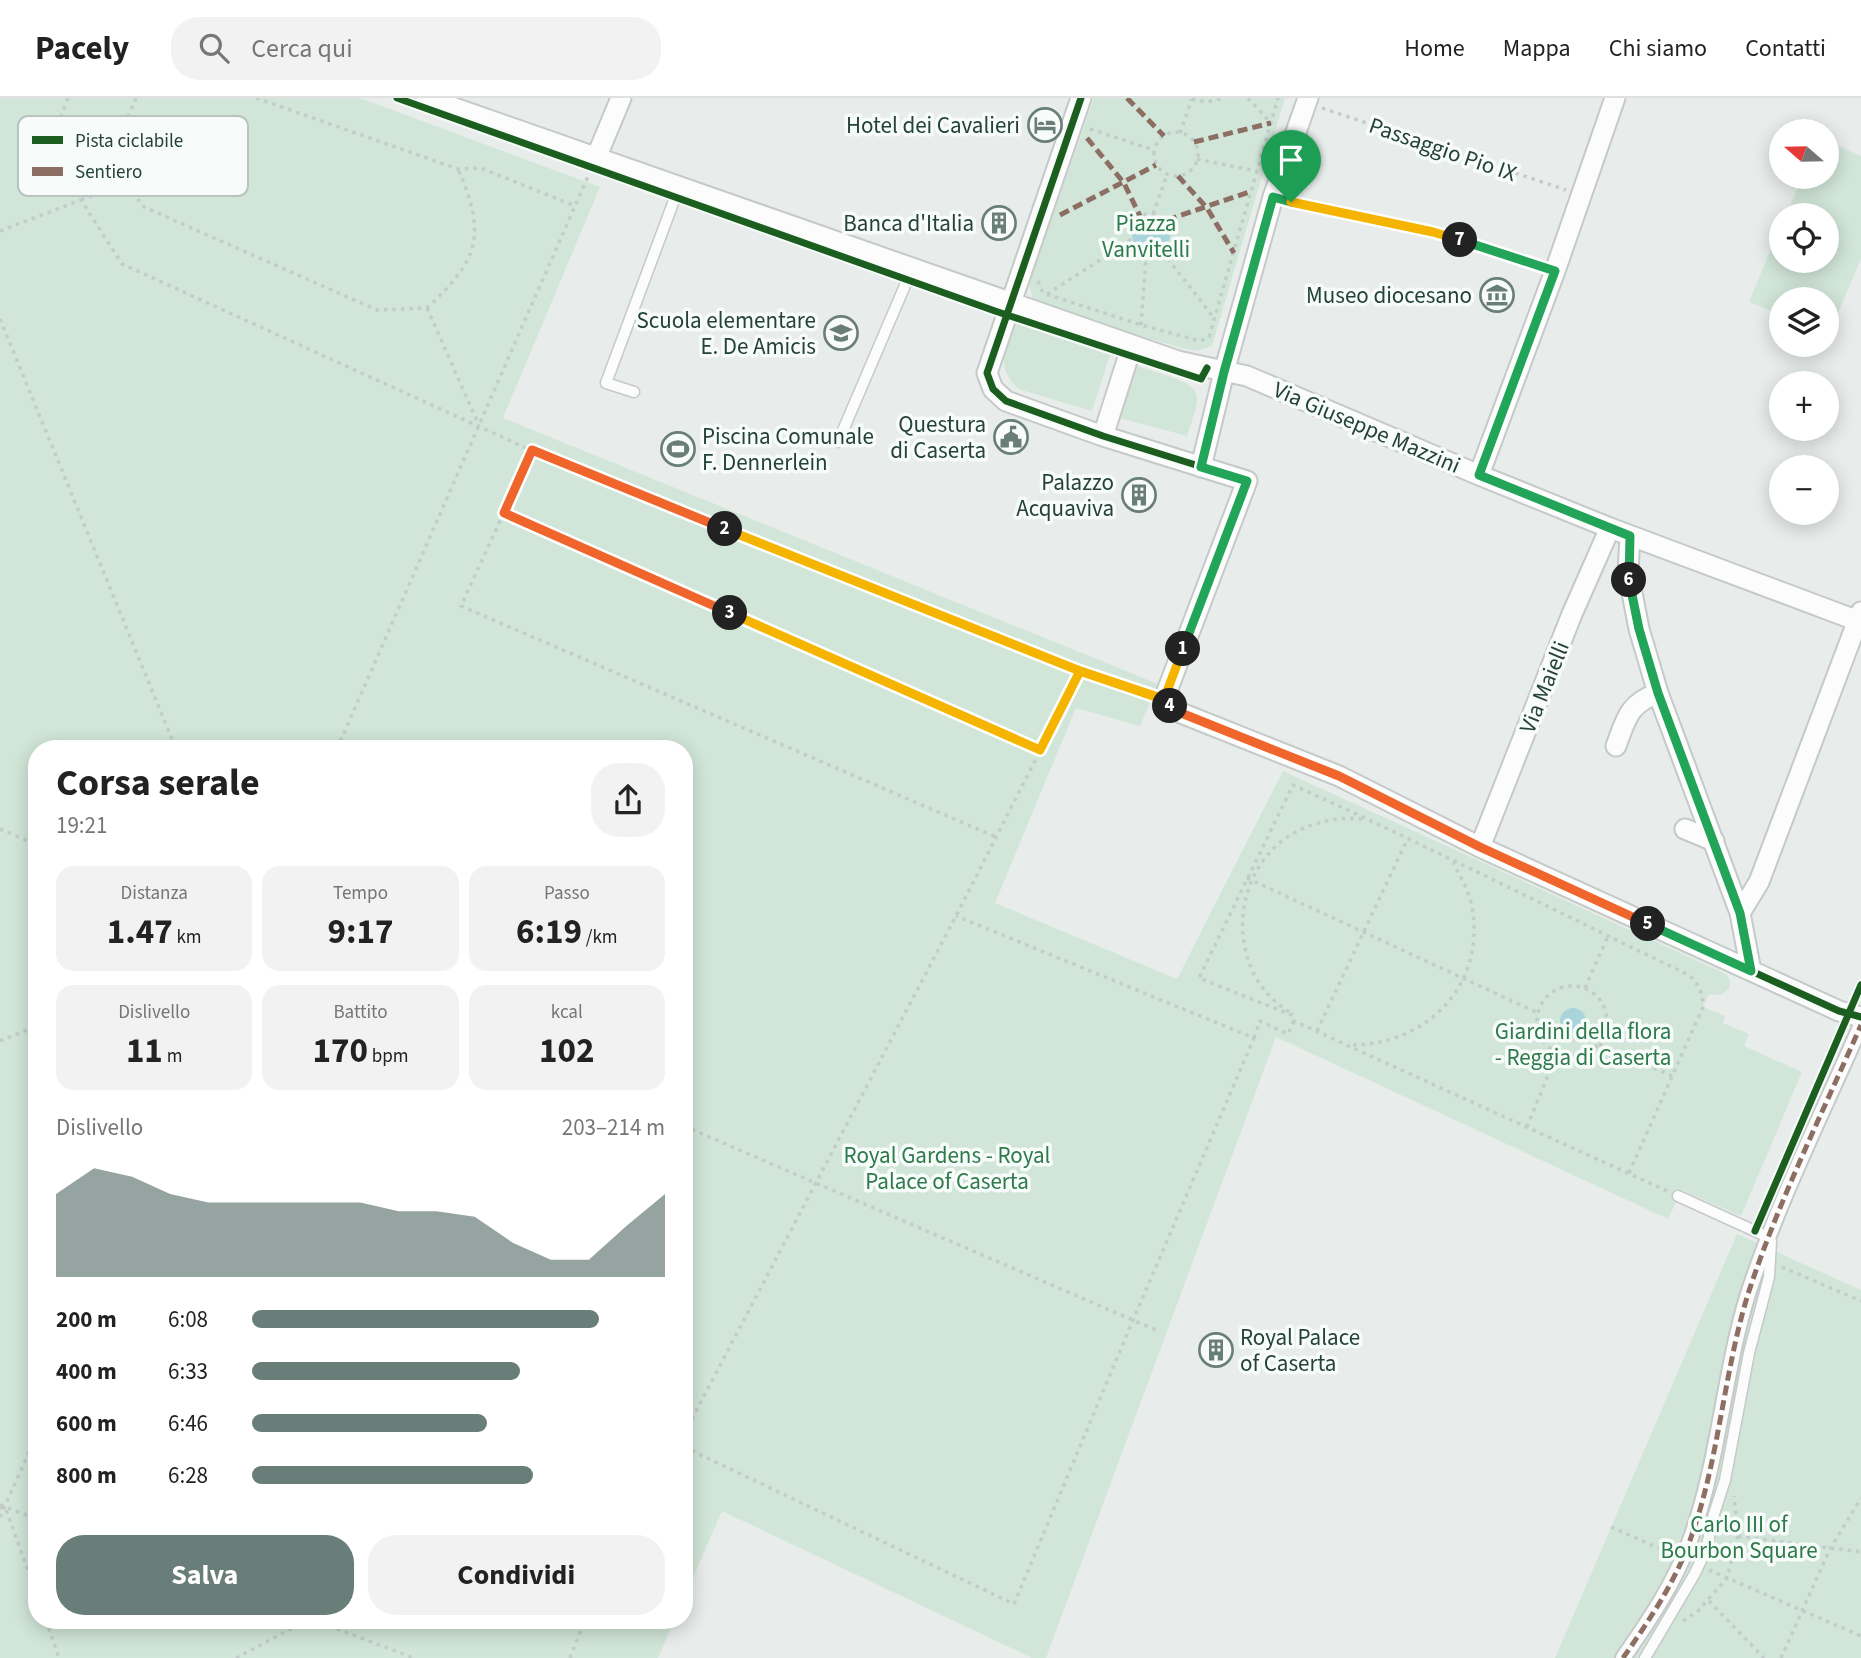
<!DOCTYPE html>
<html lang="it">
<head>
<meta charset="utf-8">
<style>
  body { margin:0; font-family:"Source Sans 3",sans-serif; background:#f2f2f2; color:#222; height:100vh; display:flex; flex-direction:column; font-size:26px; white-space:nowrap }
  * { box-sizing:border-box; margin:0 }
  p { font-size:23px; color:#767676 }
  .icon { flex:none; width:38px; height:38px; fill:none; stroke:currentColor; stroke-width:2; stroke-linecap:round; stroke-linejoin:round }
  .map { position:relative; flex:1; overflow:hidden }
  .drawer { position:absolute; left:28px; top:642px; width:665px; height:889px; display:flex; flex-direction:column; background:#fff; border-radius:28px; box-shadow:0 4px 18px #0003 }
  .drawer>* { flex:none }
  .needle { width:46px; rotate:290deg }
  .buttons { position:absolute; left:1769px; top:21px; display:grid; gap:14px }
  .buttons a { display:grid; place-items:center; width:70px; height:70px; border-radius:50%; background:#fff; box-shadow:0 4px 18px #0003; font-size:35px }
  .pin { position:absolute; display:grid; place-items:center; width:60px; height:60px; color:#fff; margin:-72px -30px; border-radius:50% 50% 50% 0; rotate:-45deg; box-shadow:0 0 7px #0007 }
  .pin .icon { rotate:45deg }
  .km { position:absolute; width:35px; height:35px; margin:-18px; border-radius:50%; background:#222; color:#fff; font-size:19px; line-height:35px; text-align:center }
  .round { display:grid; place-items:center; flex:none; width:74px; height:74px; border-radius:28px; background:#f2f2f2 }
  .headline { display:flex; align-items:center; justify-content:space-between; height:119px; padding:0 28px }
  h1 { font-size:38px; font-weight:700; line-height:52px }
  .figures { display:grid; grid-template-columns:repeat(3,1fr); gap:10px; height:119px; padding:7px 28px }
  .figures div { display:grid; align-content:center; border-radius:18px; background:#f2f2f2; text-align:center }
  .figures b { font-size:35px; font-weight:700 }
  .figures small { font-size:19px; font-weight:400 }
  .figures p { font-size:19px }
  .chart { height:196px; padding:14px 28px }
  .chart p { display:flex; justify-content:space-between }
  .chart svg { width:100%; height:126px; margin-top:7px; fill:#697e78; opacity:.7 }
  .action { display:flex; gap:14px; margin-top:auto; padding:14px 28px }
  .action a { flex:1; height:80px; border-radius:28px; background:#697e78; color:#fff; font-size:28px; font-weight:700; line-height:80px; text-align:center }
  .action a+a { background:#f2f2f2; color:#222 }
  ul { padding:0 28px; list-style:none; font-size:23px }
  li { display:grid; grid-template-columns:112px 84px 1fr; align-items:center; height:52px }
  li i { height:18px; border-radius:9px; background:#697e78 }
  header { display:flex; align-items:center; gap:42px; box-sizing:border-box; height:98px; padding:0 35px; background:#fff; border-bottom:2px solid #e0e0e0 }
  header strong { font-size:33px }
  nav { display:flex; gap:38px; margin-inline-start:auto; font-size:24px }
  .search { width:490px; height:63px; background:#f2f2f2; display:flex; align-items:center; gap:18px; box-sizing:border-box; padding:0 24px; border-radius:28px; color:#767676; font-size:26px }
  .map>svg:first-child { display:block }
  .green { fill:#d1e6d8 }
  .water { fill:#a9d4db }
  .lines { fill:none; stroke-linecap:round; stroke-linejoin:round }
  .service-casing { stroke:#c5cac8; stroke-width:13 }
  .pedestrian-casing { stroke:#c5cac8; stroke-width:18 }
  .minor-casing { stroke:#c5cac8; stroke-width:23 }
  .path { stroke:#c3ccca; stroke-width:3.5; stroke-dasharray:3.5 5; stroke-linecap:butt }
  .service { stroke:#fcfcfc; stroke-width:10 }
  .pedestrian { stroke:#fcfcfc; stroke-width:14 }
  .minor { stroke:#fcfcfc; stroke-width:19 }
  .quiet { stroke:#8d6e63; stroke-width:5; stroke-dasharray:10 5; stroke-linecap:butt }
  .cycleway-casing { stroke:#f7fbf9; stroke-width:11 }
  .cycleway { stroke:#1b5e20; stroke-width:7 }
  .split-1-casing { stroke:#fff; stroke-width:14 }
  .split-2-casing { stroke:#fff; stroke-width:14 }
  .split-3-casing { stroke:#fff; stroke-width:14 }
  .split-4-casing { stroke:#fff; stroke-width:14 }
  .split-5-casing { stroke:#fff; stroke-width:14 }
  .split-6-casing { stroke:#fff; stroke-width:14 }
  .split-7-casing { stroke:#fff; stroke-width:14 }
  .split-8-casing { stroke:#fff; stroke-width:14 }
  .split-1 { stroke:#22a559; stroke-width:9 }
  .split-2 { stroke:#f5b400; stroke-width:9 }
  .split-3 { stroke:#f0652b; stroke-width:9 }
  .split-4 { stroke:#f5b400; stroke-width:9 }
  .split-5 { stroke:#f0652b; stroke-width:9 }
  .split-6 { stroke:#22a559; stroke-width:9 }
  .split-7 { stroke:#22a559; stroke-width:9 }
  .split-8 { stroke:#f5b400; stroke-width:9 }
  .labels { text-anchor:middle; stroke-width:7; stroke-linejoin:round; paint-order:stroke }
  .poi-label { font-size:23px; fill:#24423a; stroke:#f7fbf9; text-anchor:end }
  .street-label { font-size:23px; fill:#24423a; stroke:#f7fbf9 }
  .park-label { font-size:23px; fill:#2d7a4b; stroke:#f7fbf9 }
  .key { fill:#f7fbf9; stroke:#b8c4c0; stroke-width:2 }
  .key-label { font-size:19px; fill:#24423a }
</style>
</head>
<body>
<header>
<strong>Pacely</strong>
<div class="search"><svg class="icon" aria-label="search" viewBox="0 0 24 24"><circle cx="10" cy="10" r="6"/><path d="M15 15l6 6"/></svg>Cerca qui</div>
<nav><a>Home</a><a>Mappa</a><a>Chi siamo</a><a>Contatti</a></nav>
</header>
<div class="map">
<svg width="1861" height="1560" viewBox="0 0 1861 1560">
  <rect width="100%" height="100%" fill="#e8edeb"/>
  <!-- green -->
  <path class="green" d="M 0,0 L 360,0 L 600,89 L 503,320 L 1158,586 L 1140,628 L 1076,610 L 995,805 L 1177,881 L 1283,673 L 1726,876 L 1730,882 L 1729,891 L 1720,897 L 1709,896 L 1703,909 L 1725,918 L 1723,925 L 1749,936 L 1744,948 L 1802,974 L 1741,1118 L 1682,1092 L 1668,1121 L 1276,939 L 1046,1560 L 1032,1560 L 722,1413 L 684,1500 L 684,651 L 37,651 L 37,1522 L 674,1523 L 658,1560 L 0,1560 Z
    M 1094,0 L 1285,0 L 1212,248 L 1197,253 L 1181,250 L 1052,211 L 1033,202 L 1029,186 Z
    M 1827,43 L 1861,58 L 1861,161 L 1829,236 L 1827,201 L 1782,201 L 1781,217 L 1749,204 L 1781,127 L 1782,163 L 1827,163 L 1827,117 L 1786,117 L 1802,79 L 1827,79 Z
    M 1014,224 L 1110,257 L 1092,313 L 1021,292 C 994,272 1005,251 1014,224 Z
    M 1137,268 C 1150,273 1192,282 1196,295 C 1200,306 1190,327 1187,338 L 1120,320 Z
    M 1737,1136 L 1861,1192 L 1861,1560 L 1555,1560 Z"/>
  <!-- water -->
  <path class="water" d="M1132 137a19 19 0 1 1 38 0a19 19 0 1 1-38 0Z
    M1560 923a13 13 0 1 1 26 0a13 13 0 1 1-26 0Z"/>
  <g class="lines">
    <!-- service casing -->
    <g class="service-casing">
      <path id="service" d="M 634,294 L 606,285 L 679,89
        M 838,344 L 912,171
        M 1080,574 L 1164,601
        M 1678,1098 L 1768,1139
        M 1645,1560 L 1694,1477 L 1706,1452 L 1714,1416 L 1725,1382 L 1749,1255 L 1769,1179 L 1771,1143"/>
    </g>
    <!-- pedestrian casing -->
    <g class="pedestrian-casing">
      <path id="pedestrian" d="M 1623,1560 C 1648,1524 1674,1486 1689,1445 C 1719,1365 1723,1277 1748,1196 C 1778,1104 1822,1016 1861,927"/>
    </g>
    <!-- minor casing -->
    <g class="minor-casing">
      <path id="minor" d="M 426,0 L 1178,263 L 1247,278 L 1479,377 L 1610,430 L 1861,524
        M 1081,0 L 987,275 L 993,291 L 1006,303 L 1103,338 L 1247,383 L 1164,601 L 1170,608 L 1181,615 L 1339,678 L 1480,749 L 1839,913 L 1861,919
        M 596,60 L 621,0
        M 1103,338 L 1132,247
        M 1201,369 L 1224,274 L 1273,99 L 1308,0
        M 1479,377 L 1555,173 L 1615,0
        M 1630,438 L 1628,474 L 1639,531 L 1658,595 L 1740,815 L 1751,873
        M 1616,648 C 1626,621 1628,606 1658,595
        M 1685,731 L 1714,743
        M 1480,749 L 1572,516 L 1610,430
        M 1740,815 L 1759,784 L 1861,514"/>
    </g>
    <!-- path -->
    <path class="path" d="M 68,0 C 46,54 53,53 81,102 L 125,86
      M 136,0 C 113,56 103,58 144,109 L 377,212 L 427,210 C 479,161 487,138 458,71
      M 256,0 L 458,71 L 481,70 L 575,108
      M 1248,0 L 1270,24
      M 1192,1 L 1207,4 L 1224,0
      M 1322,10 L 1566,92
      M 1090,31 L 1154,52
      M1154 56a22 22 0 1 1 44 0a22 22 0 1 1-44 0Z
      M 1180,35 L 1192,1
      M 1197,61 L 1257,73
      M 1289,104 L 1433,134 L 1539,167
      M 1153,116 L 1167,77
      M 0,133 L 81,102 L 122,166 L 546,359 L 1068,568
      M 1165,157 C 1149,162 1130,159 1129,138 C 1128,96 1198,121 1165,157 L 1214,220
      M 1038,183 L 1043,195 L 1141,227 L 1200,243 L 1209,239 L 1278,0
      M 1047,196 L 1130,143
      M 427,210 L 478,325
      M 0,221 L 176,651
      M 1141,227 L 1146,160
      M 532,353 L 461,508 L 996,739
      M 504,415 L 1040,652
      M 337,651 L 589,76
      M 0,731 L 37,747
      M 1247,780 L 1538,915
      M1537 923a35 35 0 1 1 70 0a35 35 0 1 1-70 0Z
      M 1585,890 L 1608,838
      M 1289,914 C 1276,905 1264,894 1256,880 C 1227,827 1246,755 1304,730 C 1324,722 1345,718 1367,722
      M 1317,933 L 1407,742
      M 1254,940 L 1260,923 L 1288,936 L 1294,923
      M 0,943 L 37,928
      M 1599,946 L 1672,978
      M 1353,947 C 1428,946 1486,886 1472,809 C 1469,793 1461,779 1453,765
      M 684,1028 L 1158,1233
      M 1527,1029 L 1557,955
      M 1629,1075 L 1703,909 C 1703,896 1699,886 1689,877 C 1557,814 1426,747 1293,687 L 1199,880 L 1294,918 L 1294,923 L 1667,1093
      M 1782,1169 L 1861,1203
      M 684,1336 L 956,818 L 1075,584
      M 684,1349 L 1014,1506 L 1133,1222 L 1254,940 L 956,818
      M 0,1407 L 37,1421
      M 0,1410 L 5,1409 L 37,1498
      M 0,1419 L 37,1336
      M 1611,1429 L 1670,1455
      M 1738,1438 L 1861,1454
      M 1709,1472 L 1861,1538
      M 1709,1503 L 1764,1560
      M 46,1522 L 59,1560
      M 313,1522 L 414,1560
      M 1683,1523 L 1698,1513 L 1727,1480 L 1738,1438 L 1734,1398
      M 236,1560 L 308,1522
      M 570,1560 L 585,1522
      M 1781,1560 L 1830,1451 L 1861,1400"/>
    <!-- service -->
    <use href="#service" class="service"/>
    <!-- pedestrian -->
    <use href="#pedestrian" class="pedestrian"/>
    <!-- minor -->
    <use href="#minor" class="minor"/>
    <!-- quiet -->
    <path class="quiet" d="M 1127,0 L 1164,38
      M 1087,40 L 1124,85 L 1140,118
      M 1194,44 L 1271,25
      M 1178,78 L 1207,110 L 1234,155
      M 1060,117 L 1156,67
      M 1167,122 L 1252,93
      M 1623,1560 C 1648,1524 1674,1486 1689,1445 C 1719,1365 1723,1277 1748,1196 C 1778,1104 1822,1016 1861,927"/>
    <!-- cycleway casing -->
    <g class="cycleway-casing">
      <path id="cycleway" d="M 397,0 L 995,213 L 1201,281 L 1207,270
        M 1081,0 L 987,275 L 993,291 L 1006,303 L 1103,338 L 1247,383 L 1164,601 L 1170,608 L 1181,615 L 1339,678 L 1480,749 L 1839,913 L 1861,919
        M 1755,1133 L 1861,887"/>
    </g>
    <!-- cycleway -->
    <use href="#cycleway" class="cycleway"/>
  </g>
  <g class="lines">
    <!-- split-1 casing -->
    <g class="split-1-casing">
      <path id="split-1" d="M 1183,551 L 1247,383 L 1201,369 L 1224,274 L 1273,99 L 1291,104"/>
    </g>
    <!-- split-2 casing -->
    <g class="split-2-casing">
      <path id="split-2" d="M 725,431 L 1080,573 L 1153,598 L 1164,601 L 1183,551"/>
    </g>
    <!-- split-3 casing -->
    <g class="split-3-casing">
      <path id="split-3" d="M 725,431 L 532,352 L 504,415 L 730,515"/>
    </g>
    <!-- split-4 casing -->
    <g class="split-4-casing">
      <path id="split-4" d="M 730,515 L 1040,652 L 1080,573 L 1164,601 L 1170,608"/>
    </g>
    <!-- split-5 casing -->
    <g class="split-5-casing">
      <path id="split-5" d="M 1170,608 L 1181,615 L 1339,678 L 1480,749 L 1648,826"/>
    </g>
    <!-- split-6 casing -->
    <g class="split-6-casing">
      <path id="split-6" d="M 1629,482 L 1639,531 L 1658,595 L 1740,815 L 1751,873 L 1648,826"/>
    </g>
    <!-- split-7 casing -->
    <g class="split-7-casing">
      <path id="split-7" d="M 1460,142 L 1555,173 L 1479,377 L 1630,438 L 1629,482"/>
    </g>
    <!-- split-8 casing -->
    <g class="split-8-casing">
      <path id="split-8" d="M 1291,104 L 1433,134 L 1460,142"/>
    </g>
    <!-- split-1 -->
    <use href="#split-1" class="split-1"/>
    <!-- split-2 -->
    <use href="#split-2" class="split-2"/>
    <!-- split-3 -->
    <use href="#split-3" class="split-3"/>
    <!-- split-4 -->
    <use href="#split-4" class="split-4"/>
    <!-- split-5 -->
    <use href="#split-5" class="split-5"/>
    <!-- split-6 -->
    <use href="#split-6" class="split-6"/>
    <!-- split-7 -->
    <use href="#split-7" class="split-7"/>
    <!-- split-8 -->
    <use href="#split-8" class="split-8"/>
  </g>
  <!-- icons -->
  <defs>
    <g id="hotel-ring" transform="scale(1.75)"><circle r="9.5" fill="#f7fbf9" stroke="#697e78" stroke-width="1.5"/><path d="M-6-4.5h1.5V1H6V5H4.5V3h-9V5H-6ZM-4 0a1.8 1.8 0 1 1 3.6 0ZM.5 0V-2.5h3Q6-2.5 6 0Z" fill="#697e78"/></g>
    <g id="building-ring" transform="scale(1.75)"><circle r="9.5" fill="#f7fbf9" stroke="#697e78" stroke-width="1.5"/><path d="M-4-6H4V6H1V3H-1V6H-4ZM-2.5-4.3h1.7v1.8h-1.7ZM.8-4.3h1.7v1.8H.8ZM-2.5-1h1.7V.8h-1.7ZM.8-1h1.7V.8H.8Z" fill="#697e78"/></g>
    <g id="museum-ring" transform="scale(1.75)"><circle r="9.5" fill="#f7fbf9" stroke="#697e78" stroke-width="1.5"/><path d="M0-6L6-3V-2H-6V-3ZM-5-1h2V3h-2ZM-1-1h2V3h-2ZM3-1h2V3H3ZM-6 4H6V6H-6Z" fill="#697e78"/></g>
    <g id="school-ring" transform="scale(1.75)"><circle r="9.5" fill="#f7fbf9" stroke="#697e78" stroke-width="1.5"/><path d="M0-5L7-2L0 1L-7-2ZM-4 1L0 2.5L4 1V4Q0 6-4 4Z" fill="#697e78"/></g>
    <g id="civic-ring" transform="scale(1.75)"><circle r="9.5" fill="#f7fbf9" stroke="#697e78" stroke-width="1.5"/><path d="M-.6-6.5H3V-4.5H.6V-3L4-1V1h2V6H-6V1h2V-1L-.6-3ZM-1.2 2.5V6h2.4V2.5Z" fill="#697e78"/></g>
    <g id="stadium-ring" transform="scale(1.75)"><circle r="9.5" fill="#f7fbf9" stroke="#697e78" stroke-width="1.5"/><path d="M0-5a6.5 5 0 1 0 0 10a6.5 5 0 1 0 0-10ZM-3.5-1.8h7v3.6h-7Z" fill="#697e78"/></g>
  </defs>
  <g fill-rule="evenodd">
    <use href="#hotel-ring" x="1045" y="27"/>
    <use href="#building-ring" x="999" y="125"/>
    <use href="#museum-ring" x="1497" y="197"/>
    <use href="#school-ring" x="841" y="235"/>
    <use href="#civic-ring" x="1011" y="339"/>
    <use href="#stadium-ring" x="678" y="351"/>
    <use href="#building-ring" x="1139" y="397"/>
    <use href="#building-ring" x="1216" y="1252"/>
  </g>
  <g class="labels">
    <!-- poi labels -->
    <g class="poi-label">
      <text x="1020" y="35">Hotel dei Cavalieri</text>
      <text x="974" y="133">Banca d'Italia</text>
      <text x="1472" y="205">Museo diocesano</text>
      <text x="816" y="230">Scuola elementare<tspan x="816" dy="26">E. De Amicis</tspan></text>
      <text x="986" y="334">Questura<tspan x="986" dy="26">di Caserta</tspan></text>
      <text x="702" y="346" text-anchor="start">Piscina Comunale<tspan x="702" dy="26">F. Dennerlein</tspan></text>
      <text x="1114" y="392">Palazzo<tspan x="1114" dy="26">Acquaviva</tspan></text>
      <text x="1240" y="1247" text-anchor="start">Royal Palace<tspan x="1240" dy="26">of Caserta</tspan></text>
    </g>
    <!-- street labels -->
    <g class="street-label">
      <text transform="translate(1443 51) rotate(19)" y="8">Passaggio Pio IX</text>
      <text transform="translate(1367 329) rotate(23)" y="8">Via Giuseppe Mazzini</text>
      <text transform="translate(1544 589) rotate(-68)" y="8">Via Maielli</text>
    </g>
    <!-- park labels -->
    <g class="park-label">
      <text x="1146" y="133">Piazza<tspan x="1146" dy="26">Vanvitelli</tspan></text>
      <text x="1583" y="941">Giardini della flora<tspan x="1583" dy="26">- Reggia di Caserta</tspan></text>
      <text x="947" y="1065">Royal Gardens - Royal<tspan x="947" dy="26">Palace of Caserta</tspan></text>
      <text x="1739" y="1434">Carlo III of<tspan x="1739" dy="26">Bourbon Square</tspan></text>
    </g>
  </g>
  <!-- legend -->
  <rect x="18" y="18" width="230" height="80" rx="10" class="key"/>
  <rect x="32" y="38" width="31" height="8" fill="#1b5e20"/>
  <rect x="32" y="69" width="31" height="9" fill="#8d6e63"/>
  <g class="key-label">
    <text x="75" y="49">Pista ciclabile</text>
    <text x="75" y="80">Sentiero</text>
  </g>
</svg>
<div class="buttons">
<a><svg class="needle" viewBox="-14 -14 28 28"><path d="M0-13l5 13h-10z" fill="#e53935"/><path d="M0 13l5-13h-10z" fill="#767676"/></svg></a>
<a><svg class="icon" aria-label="locate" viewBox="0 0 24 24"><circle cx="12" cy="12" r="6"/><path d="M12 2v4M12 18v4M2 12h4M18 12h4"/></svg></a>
<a><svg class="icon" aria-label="layers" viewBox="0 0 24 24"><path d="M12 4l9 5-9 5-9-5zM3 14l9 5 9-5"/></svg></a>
<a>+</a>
<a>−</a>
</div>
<div class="pin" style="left:1291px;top:104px;background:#1e9e55"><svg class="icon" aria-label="arrive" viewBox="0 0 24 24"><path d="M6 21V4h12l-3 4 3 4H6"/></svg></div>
<b class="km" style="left:1183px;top:551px">1</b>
<b class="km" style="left:725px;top:431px">2</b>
<b class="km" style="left:730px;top:515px">3</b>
<b class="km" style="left:1170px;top:608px">4</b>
<b class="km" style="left:1648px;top:826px">5</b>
<b class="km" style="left:1629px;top:482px">6</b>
<b class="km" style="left:1460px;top:142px">7</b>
<section class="drawer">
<div class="headline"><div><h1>Corsa serale</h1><p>19:21</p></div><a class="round"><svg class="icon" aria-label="share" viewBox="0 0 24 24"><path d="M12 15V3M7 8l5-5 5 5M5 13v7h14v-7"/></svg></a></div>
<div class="figures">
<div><p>Distanza</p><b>1.47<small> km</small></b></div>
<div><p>Tempo</p><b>9:17</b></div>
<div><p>Passo</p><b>6:19<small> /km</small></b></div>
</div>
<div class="figures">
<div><p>Dislivello</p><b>11<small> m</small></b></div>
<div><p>Battito</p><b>170<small> bpm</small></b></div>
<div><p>kcal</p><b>102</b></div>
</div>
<div class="chart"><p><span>Dislivello</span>203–214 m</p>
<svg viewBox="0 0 160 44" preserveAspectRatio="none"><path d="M0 44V15L10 6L20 9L30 15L40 18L50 18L60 18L70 18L80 18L90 21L100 21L110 23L120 32L130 38L140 38L150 26L160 15V44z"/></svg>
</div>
<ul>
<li><b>200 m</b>6:08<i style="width:84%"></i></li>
<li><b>400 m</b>6:33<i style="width:65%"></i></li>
<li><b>600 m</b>6:46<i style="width:57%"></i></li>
<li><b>800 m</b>6:28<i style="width:68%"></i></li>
</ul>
<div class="action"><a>Salva</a><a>Condividi</a></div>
</section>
</div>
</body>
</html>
